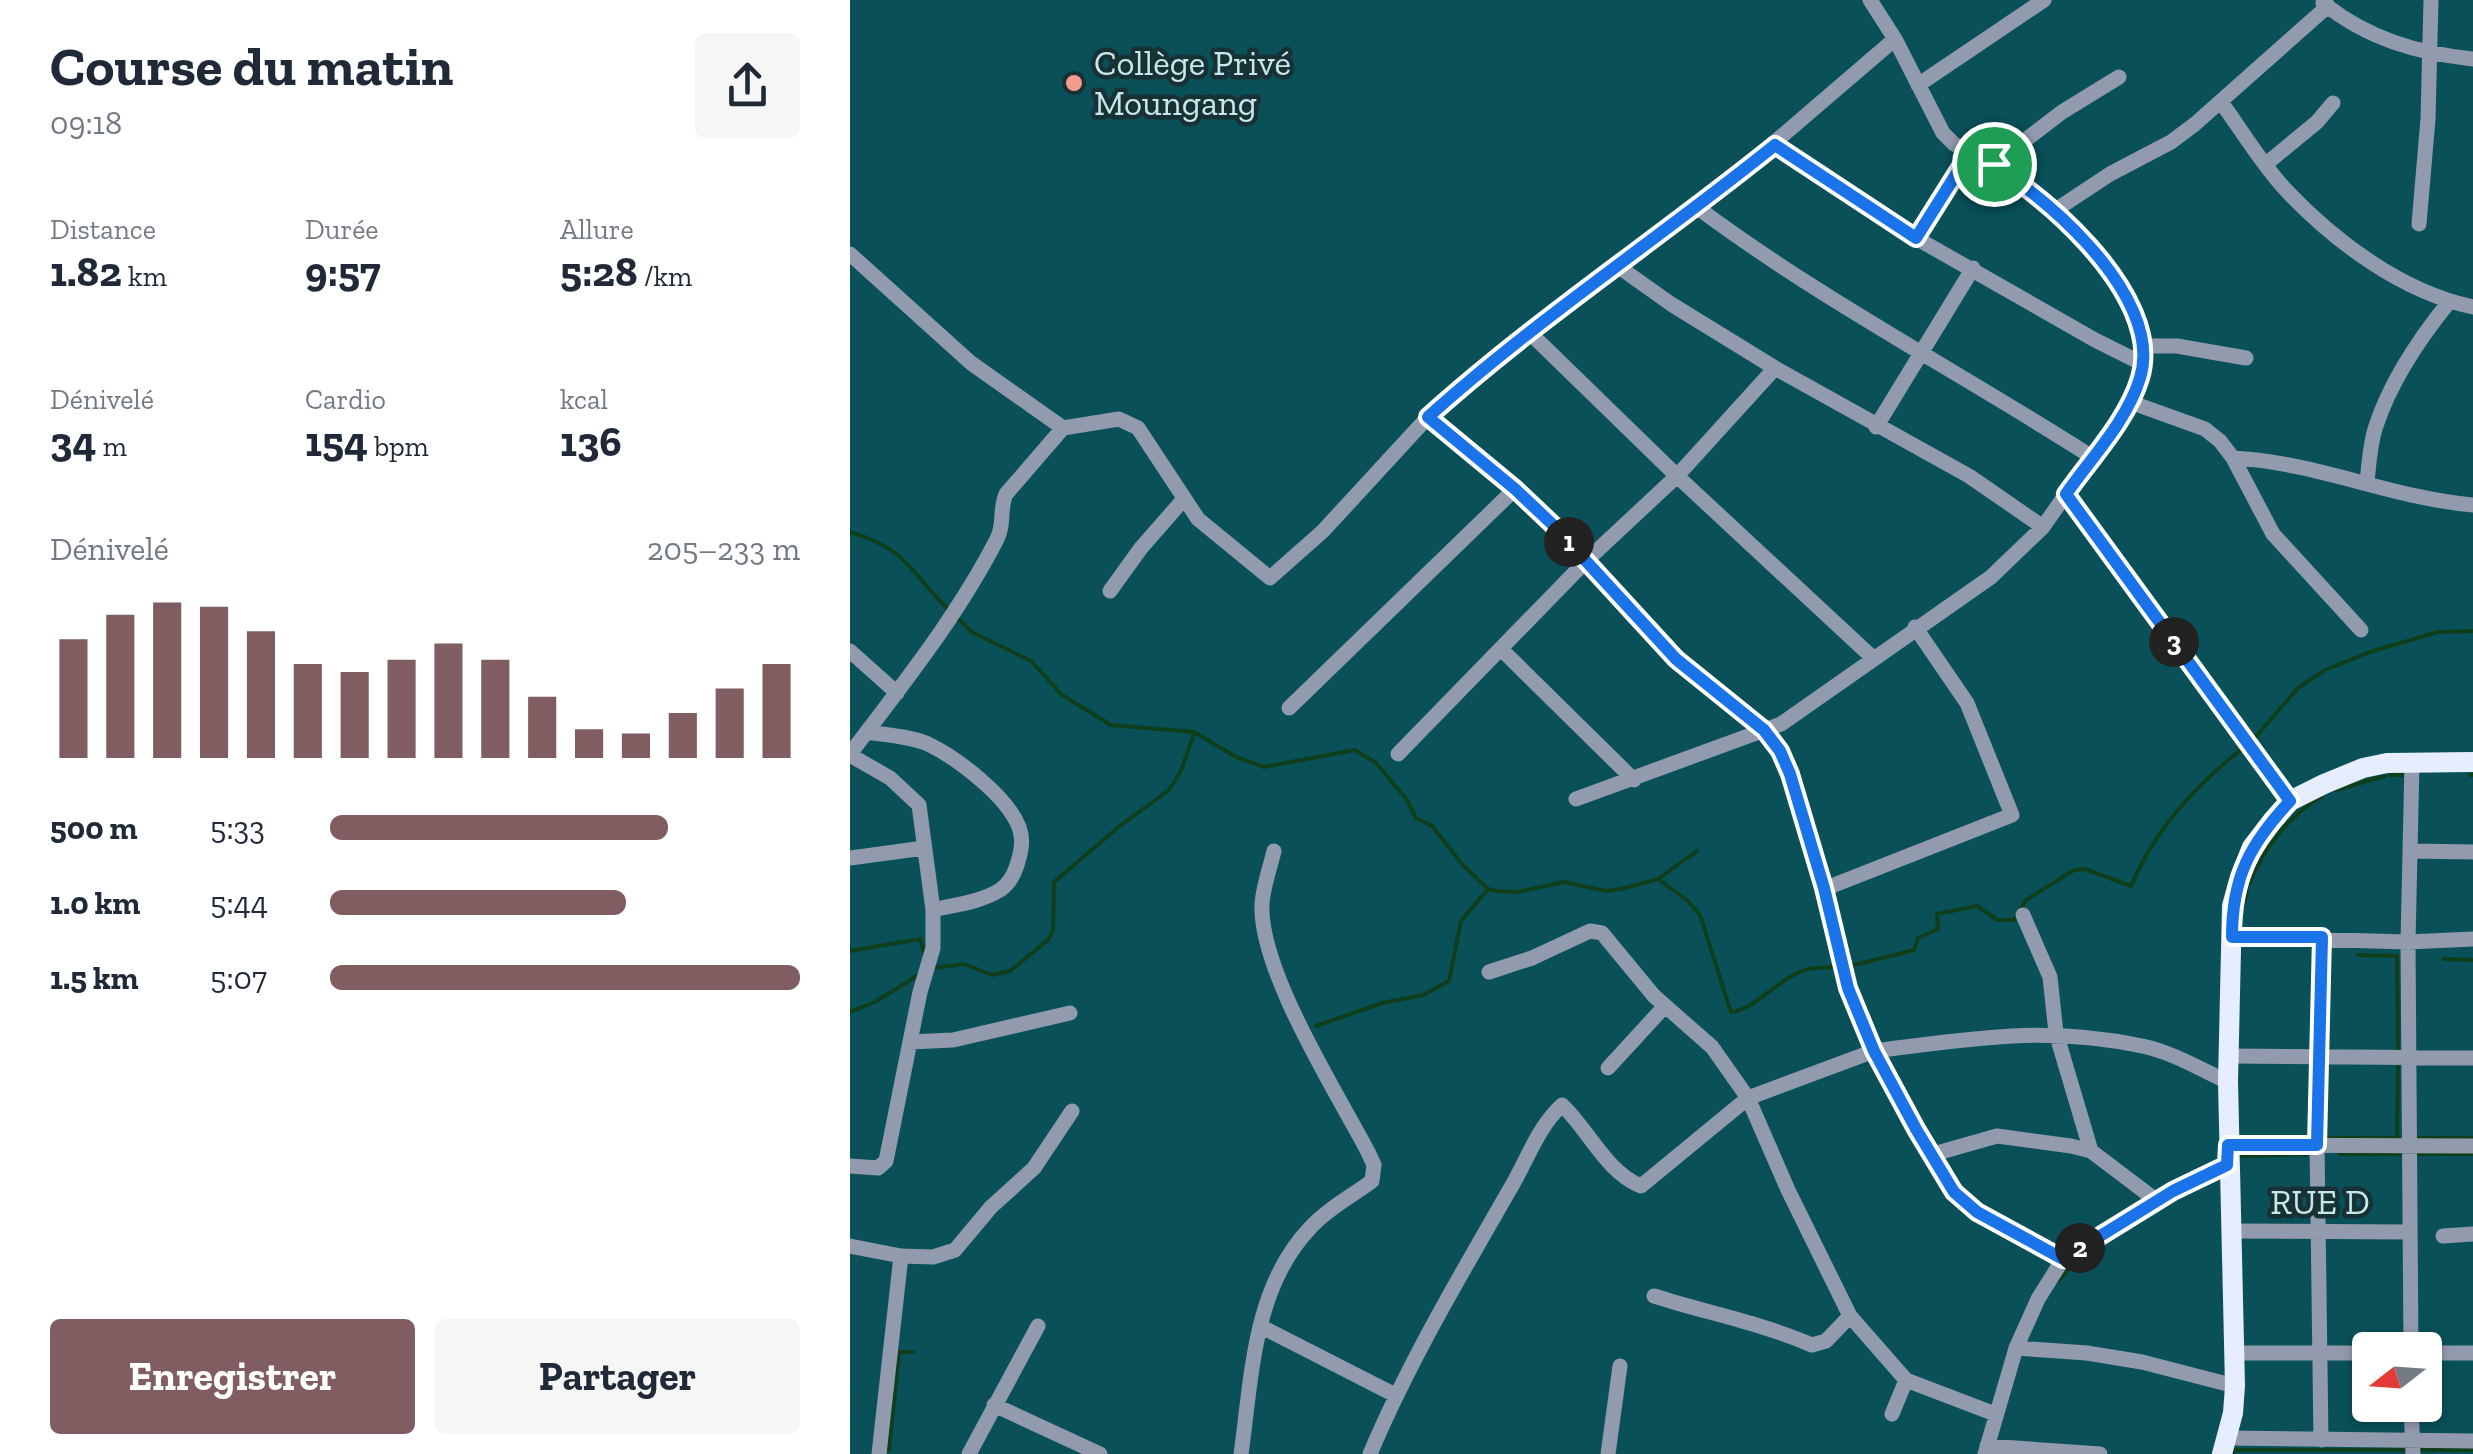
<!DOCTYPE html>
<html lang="fr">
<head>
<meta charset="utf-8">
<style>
  body { margin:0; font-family:"Zilla Slab",serif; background:#f6f6f7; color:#1f2937; height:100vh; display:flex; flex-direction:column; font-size:38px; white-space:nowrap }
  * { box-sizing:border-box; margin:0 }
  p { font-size:32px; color:#747a83 }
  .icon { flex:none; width:55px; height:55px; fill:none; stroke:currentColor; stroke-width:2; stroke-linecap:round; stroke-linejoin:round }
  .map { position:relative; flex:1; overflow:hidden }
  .details { display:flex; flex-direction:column; background:#fff; width:850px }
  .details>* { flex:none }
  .needle { width:65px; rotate:253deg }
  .buttons { position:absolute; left:1502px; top:1332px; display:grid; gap:20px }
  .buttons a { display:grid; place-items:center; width:90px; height:90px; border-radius:10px; background:#fff; box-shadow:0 2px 8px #0004; font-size:50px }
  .pin { position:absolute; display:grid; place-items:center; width:85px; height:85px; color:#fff; margin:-42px; border:5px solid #fff; border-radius:50%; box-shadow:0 2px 10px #0007 }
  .km { position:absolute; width:50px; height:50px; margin:-25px; border-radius:50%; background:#222; color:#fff; font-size:28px; line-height:50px; text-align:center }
  .round { display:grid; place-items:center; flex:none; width:105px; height:105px; border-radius:10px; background:#f6f6f7 }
  .head { display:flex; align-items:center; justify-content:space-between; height:170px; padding:0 50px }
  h1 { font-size:55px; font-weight:800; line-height:75px }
  .stats { display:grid; grid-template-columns:repeat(3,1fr); gap:15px; height:170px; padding:10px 50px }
  .stats div { display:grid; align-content:center }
  .stats b { font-size:42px; font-weight:800 }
  .stats small { font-size:28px; font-weight:400 }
  .stats p { font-size:28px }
  .chart { height:280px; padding:20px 50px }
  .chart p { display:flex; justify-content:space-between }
  .chart svg { width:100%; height:180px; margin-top:10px; stroke:#7f5d60; stroke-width:6 }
  .button { display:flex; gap:20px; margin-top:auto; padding:20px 50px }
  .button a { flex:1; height:115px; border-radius:10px; background:#7f5d60; color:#fff; font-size:40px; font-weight:800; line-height:115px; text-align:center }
  .button a+a { background:#f6f6f7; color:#1f2937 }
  ul { padding:0 50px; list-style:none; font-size:32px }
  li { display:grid; grid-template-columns:160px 120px 1fr; align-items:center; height:75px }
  li i { height:25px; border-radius:12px; background:#7f5d60 }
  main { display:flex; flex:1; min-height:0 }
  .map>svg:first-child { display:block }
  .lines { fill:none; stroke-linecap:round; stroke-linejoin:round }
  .stream { stroke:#0f3e1a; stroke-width:4 }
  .minor { stroke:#929aad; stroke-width:15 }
  .major { stroke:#e6edfc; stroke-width:20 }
  .route-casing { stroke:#fff; stroke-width:20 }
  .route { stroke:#1a73e8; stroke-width:12 }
  .poi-dot { fill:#f59c91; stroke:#183135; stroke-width:4 }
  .labels { text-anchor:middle; stroke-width:9; stroke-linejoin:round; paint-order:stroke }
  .poi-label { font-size:35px; fill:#c9e7eb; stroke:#183135; text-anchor:start }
  .street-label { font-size:35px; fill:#c9e7eb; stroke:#183135 }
</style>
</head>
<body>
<main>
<section class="details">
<div class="head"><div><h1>Course du matin</h1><p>09:18</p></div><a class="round"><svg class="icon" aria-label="share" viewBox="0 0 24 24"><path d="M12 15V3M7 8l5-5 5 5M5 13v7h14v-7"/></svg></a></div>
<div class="stats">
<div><p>Distance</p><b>1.82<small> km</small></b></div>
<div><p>Durée</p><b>9:57</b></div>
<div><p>Allure</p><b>5:28<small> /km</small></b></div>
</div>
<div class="stats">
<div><p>Dénivelé</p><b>34<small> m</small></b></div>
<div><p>Cardio</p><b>154<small> bpm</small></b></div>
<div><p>kcal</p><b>136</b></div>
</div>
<div class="chart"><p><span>Dénivelé</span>205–233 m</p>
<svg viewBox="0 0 160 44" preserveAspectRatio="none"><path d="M5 44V15M15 44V9M25 44V6M35 44V7M45 44V13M55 44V21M65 44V23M75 44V20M85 44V16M95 44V20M105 44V29M115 44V37M125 44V38M135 44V33M145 44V27M155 44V21"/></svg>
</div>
<ul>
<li><b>500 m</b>5:33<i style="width:72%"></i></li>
<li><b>1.0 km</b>5:44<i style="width:63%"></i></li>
<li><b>1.5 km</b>5:07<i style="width:100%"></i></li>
</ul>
<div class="button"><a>Enregistrer</a><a>Partager</a></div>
</section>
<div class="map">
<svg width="1623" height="1454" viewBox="0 0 1623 1454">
  <rect width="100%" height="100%" fill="#095059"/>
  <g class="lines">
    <!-- stream -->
    <path class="stream" d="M 0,532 C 61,551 58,571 99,610
      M 106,617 L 122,632 L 181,661 L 212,695 L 261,725 L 344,732 L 386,757 L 414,767 L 505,750 L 526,763 L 557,800 L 566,818 L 582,826 L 612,864 L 638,889 L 646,891 L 667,892 L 714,882 L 756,891 L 771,889 L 808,879 L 847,851
      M 1403,740 L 1448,688 L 1475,670 L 1520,652 L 1588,632 L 1623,631
      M 1540,775 L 1555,775
      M 1620,775 L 1623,775
      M 1486,790 L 1535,776
      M 808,879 L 838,901 L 850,915 L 881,1012 C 906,1009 927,980 952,971 C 962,967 975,968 985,967
      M 1399,885 C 1413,848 1439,816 1472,796
      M 1392,910 L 1397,891
      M 0,951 L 70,939 L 75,955
      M 1508,955 L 1547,956 L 1548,1051
      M 1594,959 L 1623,960
      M 1000,966 L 1064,950 L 1068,938 L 1088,929 L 1087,914 L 1127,906 L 1147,920 L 1164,920 L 1176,900 L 1224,870 L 1235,869 L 1281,886 C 1305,829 1346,784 1396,746
      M 83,968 L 114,964 L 142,975 L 160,971 L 198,940 L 203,930 L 204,882 L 271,825 L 319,790 L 331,771 L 344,733
      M 0,1012 L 25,1002 L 70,974
      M 466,1026 L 532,1003 L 573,995 L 599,981 L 611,921 L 638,889
      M 1388,1137 L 1462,1138
      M 1547,1137 L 1548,1061
      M 1474,1138 L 1548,1138
      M 1564,1138 L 1623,1138
      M 1490,1154 L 1550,1154
      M 1563,1154 L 1623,1154
      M 1389,1156 L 1462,1154
      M 1208,1281 L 1220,1267
      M 39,1450 L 49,1352 L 63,1352
      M 1570,1450 L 1623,1450
      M 1382,1454 L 1384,1450 L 1560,1450"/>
    <!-- minor -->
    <path class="minor" d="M 1473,3 C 1518,39 1567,53 1623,59
      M 1068,85 L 1194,0
      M 1371,102 C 1392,131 1411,163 1435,189 C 1485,242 1552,292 1623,307
      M 925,145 L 1066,238 L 1245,340 L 1293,364
      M 1144,164 L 1212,112 L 1269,77
      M 1416,164 L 1467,122 L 1483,103
      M 848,208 C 973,301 1111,373 1242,457
      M 1204,211 L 1260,174 L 1321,142 L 1345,124 L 1478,6
      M 1569,224 L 1578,119 L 1581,0
      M 1066,238 L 1120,152
      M 0,254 L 121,363 L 213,428 L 269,419 L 288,428 L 348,519 L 420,578 L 473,531 L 578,417 L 618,381 L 848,208 L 1045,39
      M 769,267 L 821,304 L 925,368 L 1119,476 L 1193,527
      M 680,333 L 827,476 L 1023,658
      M 1292,346 L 1327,346 L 1396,358
      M 1280,402 L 1355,429 L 1370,441 L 1383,458 L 1423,534 L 1511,630
      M 578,417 L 665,489 L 737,560 L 782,615 L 825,659 L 914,730 L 930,751 L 959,833 L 998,988 L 1024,1051 C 1121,1039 1195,1025 1292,1046 C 1322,1052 1350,1069 1378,1082
      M 1026,427 L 1123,268
      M 1383,458 C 1466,462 1541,498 1623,505
      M 1517,482 C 1519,464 1520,443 1526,426 C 1541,380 1569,339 1599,302
      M 1216,494 L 1440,801
      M 260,591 L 291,548 L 333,500
      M 651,649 L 784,780
      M 0,651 L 47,693
      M 439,708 L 665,489
      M 17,732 C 36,735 59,736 78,744 C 107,758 157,796 169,827 C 174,840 171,852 167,865 C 164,875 159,884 150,890 C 131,902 104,905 83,910
      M 0,754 C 52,685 107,617 147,539 C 155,524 149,510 156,494 L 213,428
      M 548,754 L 737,560 L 827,476 L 925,368
      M 0,755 L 40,778 L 69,805 L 83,910 L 83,948 L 70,992 L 36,1161 L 28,1168 L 0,1166
      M 726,799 L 931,724 L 1141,577 L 1193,527 L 1280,402 L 1291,376 L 1292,346 L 1279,303 L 1267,279 L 1253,259 L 1204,211 L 1144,164 L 1104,144 L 1093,133 L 1045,39 L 1020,0
      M 1562,851 L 1623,852
      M 0,858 L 74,848
      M 974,889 L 1162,815 L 1117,703 L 1065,627
      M 1173,915 L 1200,977 L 1206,1033 L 1241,1151
      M 1382,937 L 1558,942 L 1623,939
      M 639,972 L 682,958 L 740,931 L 752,933 L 804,996 L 862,1047 L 898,1098 L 938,1190 L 1000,1316 L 1056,1380 L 1145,1414
      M 60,1042 L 103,1040 L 220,1013
      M 1379,1056 L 1623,1058
      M 758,1068 L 814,1007
      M 1377,1145 L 1623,1146
      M 1080,1155 L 1147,1136 L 1221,1146 L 1241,1151 L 1307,1201
      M 1381,1231 L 1558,1232
      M 1593,1236 L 1623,1234
      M 0,1246 L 51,1256 L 29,1454
      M 51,1256 L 83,1257 L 105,1250 L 141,1207 L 184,1168 L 222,1111
      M 804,1296 C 857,1313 911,1323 962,1345 L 976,1341 L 1000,1316
      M 410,1326 L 545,1395
      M 1166,1348 L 1237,1353 L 1292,1362 L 1385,1386
      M 1561,1350 L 1558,942 L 1562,762
      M 1385,1353 L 1520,1353
      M 1575,1353 L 1623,1353
      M 144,1405 L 250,1454
      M 1561,1405 L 1563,1454
      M 1042,1414 L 1056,1380
      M 1377,1438 L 1623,1441
      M 1471,1440 L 1467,1145 L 1471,937
      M 1137,1446 L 1250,1454
      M 119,1454 L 188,1326
      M 391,1454 C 402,1376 403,1288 460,1228 C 477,1209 502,1196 522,1181 L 524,1165 L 518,1152 C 486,1091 409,970 412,904 C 413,887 420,868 424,851
      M 520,1454 C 559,1362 610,1276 660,1189 C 677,1161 687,1128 712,1105 C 738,1129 756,1172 791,1186 L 898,1098 L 1024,1051 L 1104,1192 L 1127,1213 L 1213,1259
      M 758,1454 L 770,1366
      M 1135,1454 L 1166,1348 L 1188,1299 L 1213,1259 L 1323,1191 L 1377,1165"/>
    <!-- major -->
    <path class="major" d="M 1372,1454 L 1383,1413 L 1385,1386 L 1378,1082 L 1382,906 L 1390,877 L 1402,847 L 1422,821 L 1440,801 L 1474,784 L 1513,768 L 1537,763 L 1623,762"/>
  </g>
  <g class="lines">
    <!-- route casing -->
    <g class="route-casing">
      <path id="route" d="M 925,145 L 1066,238 L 1120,152 C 1185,184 1316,295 1290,378 C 1277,421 1241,458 1216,494 L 1440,801 C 1400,844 1382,877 1382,937 L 1472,937 L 1467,1145 L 1378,1145 L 1377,1165 L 1323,1191 L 1213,1259 L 1127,1212 L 1104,1192 L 1066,1129 L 1024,1051 L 998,988 L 974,888 L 940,774 L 930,751 L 914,730 L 826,659 L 702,524 L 665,489 L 578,417 C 687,319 811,237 925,145 Z"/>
    </g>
    <!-- route -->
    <use href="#route" class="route"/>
  </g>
  <!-- markers -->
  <circle class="poi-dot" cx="224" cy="83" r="10"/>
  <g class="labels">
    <!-- poi labels -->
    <g class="poi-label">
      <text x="244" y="75">Collège Privé<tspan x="244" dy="40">Moungang</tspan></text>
    </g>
    <!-- street labels -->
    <g class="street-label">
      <text x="1470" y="1214">RUE D</text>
    </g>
  </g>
</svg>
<div class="buttons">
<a><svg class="needle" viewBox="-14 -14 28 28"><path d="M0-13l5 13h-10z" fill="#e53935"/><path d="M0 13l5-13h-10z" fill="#747a83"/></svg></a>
</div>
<div class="pin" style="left:1144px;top:164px;background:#1e9e55"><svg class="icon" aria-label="arrive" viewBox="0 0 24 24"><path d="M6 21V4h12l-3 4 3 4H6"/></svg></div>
<b class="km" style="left:719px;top:542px">1</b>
<b class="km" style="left:1230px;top:1248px">2</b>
<b class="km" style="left:1324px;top:642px">3</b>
</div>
</main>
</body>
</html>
